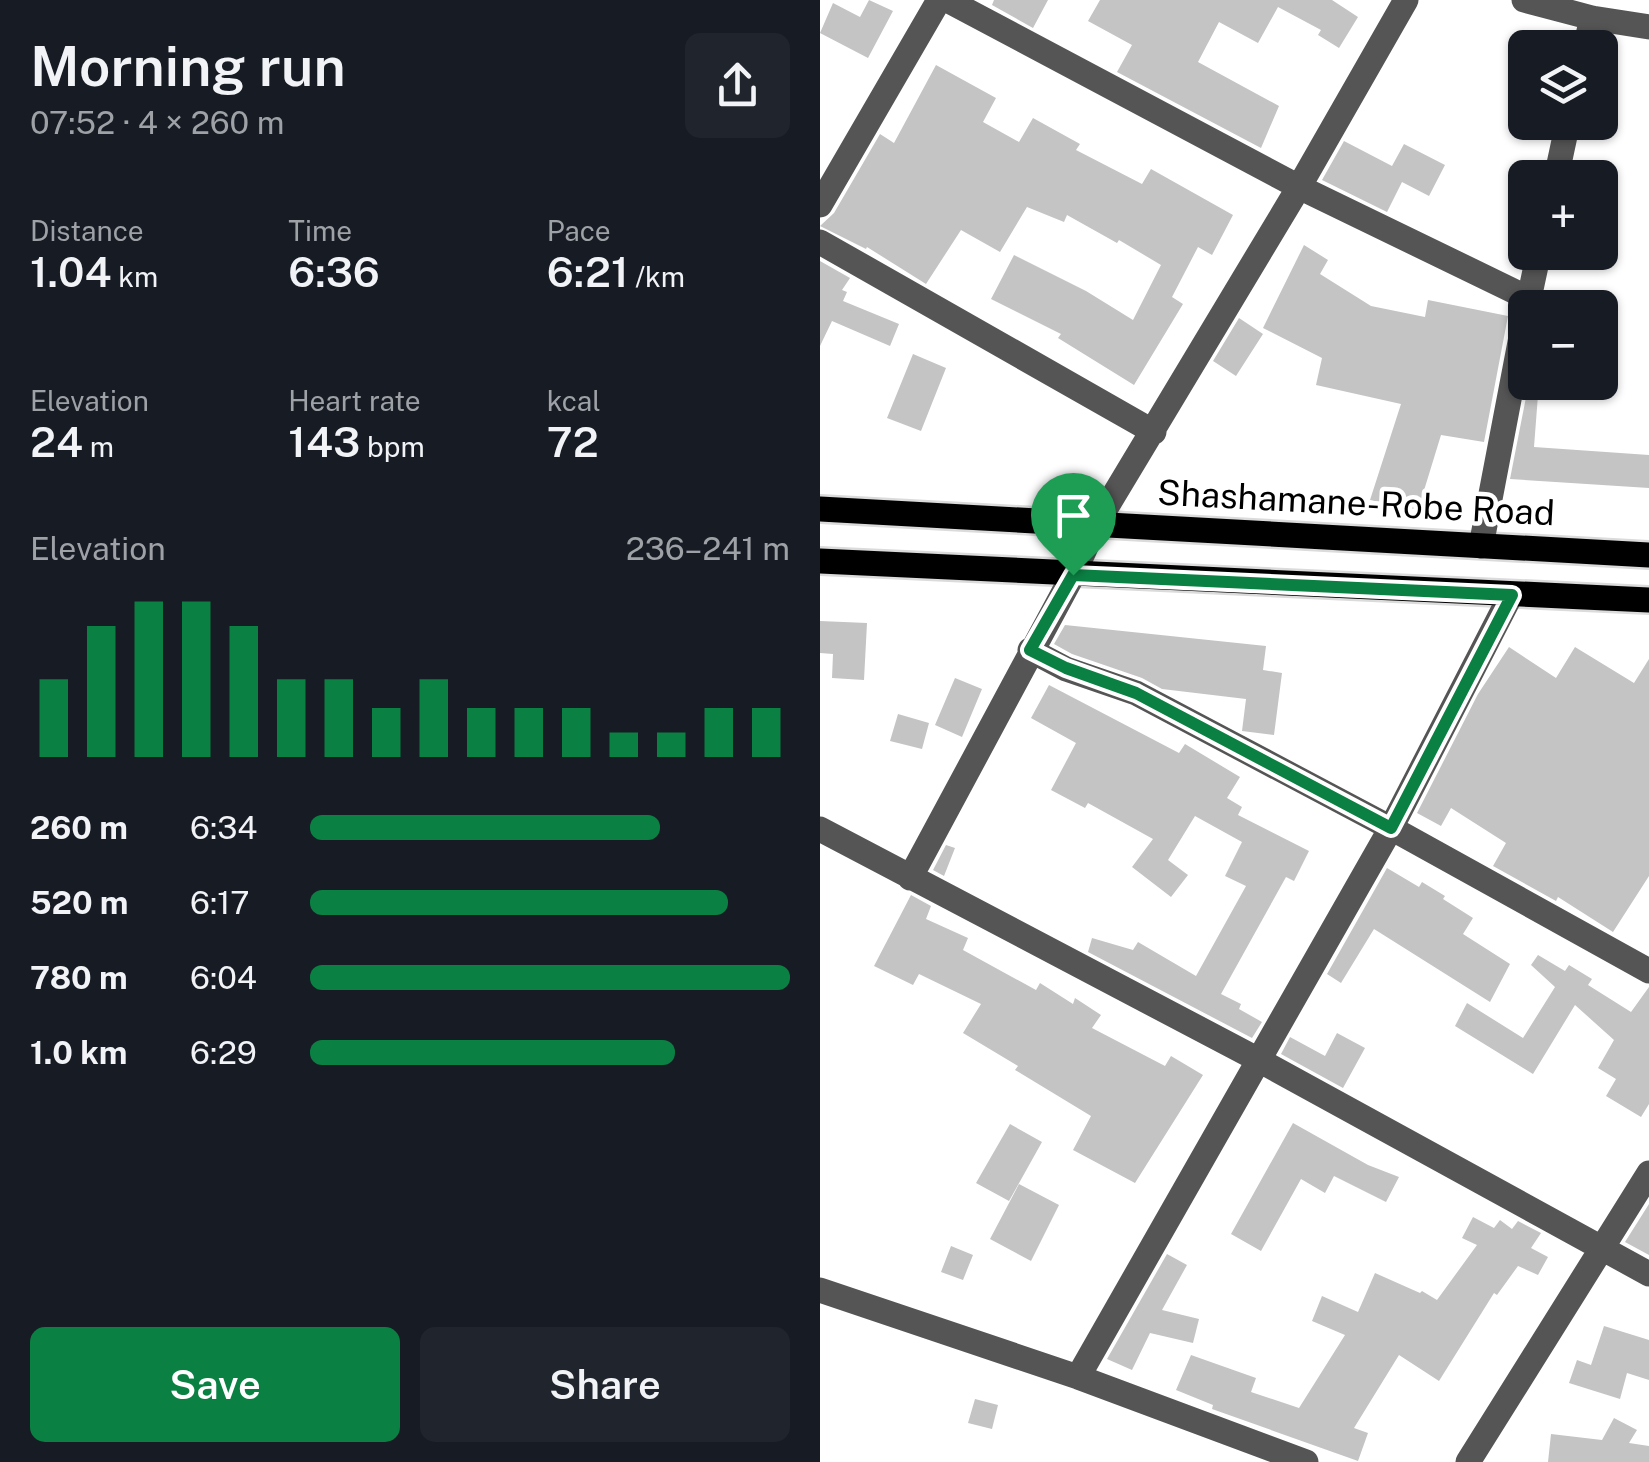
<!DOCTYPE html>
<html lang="en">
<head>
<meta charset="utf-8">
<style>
  body { margin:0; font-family:"Public Sans",sans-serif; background:#20242c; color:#f1f3f6; height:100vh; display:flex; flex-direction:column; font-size:38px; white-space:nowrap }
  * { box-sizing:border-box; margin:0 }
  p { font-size:32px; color:#9ea1a6 }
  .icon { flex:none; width:55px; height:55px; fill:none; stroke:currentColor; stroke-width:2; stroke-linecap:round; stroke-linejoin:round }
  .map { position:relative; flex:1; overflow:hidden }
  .sheet { display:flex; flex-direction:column; background:#171b24; width:820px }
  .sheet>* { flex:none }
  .buttons { position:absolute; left:688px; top:30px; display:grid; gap:20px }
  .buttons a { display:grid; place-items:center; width:110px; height:110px; border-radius:15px; background:#171b24; box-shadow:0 2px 8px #0004; font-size:50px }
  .pin { position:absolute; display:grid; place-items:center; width:85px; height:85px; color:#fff; margin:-102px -42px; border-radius:50% 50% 50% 0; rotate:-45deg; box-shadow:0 0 10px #0007 }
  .pin .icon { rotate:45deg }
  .round { display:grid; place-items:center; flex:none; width:105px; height:105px; border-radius:15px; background:#20242c }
  .head { display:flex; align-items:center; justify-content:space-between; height:170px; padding:0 30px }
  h1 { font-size:55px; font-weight:600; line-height:75px }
  .metrics { display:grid; grid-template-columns:repeat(3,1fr); gap:15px; height:170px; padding:10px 30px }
  .metrics div { display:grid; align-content:center }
  .metrics b { font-size:42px; font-weight:600 }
  .metrics small { font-size:28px; font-weight:400 }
  .metrics p { font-size:28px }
  .chart { height:280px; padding:20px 30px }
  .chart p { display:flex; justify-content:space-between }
  .chart svg { width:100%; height:180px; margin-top:10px; stroke:#0b8043; stroke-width:6 }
  .cta { display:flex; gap:20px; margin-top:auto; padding:20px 30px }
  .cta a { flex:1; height:115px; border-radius:15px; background:#0b8043; color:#fff; font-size:40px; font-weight:600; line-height:115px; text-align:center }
  .cta a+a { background:#20242c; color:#f1f3f6 }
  ul { padding:0 30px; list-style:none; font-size:32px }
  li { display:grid; grid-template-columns:160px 120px 1fr; align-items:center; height:75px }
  li i { height:25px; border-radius:12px; background:#0b8043 }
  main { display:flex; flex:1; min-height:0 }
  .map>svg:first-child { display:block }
  .building { fill:#c4c4c4 }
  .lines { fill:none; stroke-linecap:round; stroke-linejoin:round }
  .major-casing { stroke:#dbdbdb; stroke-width:30 }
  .minor { stroke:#555; stroke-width:25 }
  .major { stroke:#000; stroke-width:25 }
  .route-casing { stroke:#fff; stroke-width:20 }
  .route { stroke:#0b8043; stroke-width:12 }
  .labels { text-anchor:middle; stroke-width:9; stroke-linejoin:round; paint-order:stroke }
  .street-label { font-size:35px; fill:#000; stroke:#fff }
</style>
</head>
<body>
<main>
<section class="sheet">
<div class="head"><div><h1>Morning run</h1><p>07:52 · 4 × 260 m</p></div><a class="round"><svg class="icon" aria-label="share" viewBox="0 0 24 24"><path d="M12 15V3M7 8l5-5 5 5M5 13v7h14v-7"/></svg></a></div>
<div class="metrics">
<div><p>Distance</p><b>1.04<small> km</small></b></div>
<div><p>Time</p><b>6:36</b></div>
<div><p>Pace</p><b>6:21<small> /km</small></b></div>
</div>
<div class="metrics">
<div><p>Elevation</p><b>24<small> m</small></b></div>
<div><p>Heart rate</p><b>143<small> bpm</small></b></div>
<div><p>kcal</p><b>72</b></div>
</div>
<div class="chart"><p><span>Elevation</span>236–241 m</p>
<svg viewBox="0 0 160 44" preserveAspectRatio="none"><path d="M5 44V25M15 44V12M25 44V6M35 44V6M45 44V12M55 44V25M65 44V25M75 44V32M85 44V25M95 44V32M105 44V32M115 44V32M125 44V38M135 44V38M145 44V32M155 44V32"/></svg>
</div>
<ul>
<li><b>260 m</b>6:34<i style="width:73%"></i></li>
<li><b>520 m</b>6:17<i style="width:87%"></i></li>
<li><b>780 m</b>6:04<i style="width:100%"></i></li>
<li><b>1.0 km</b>6:29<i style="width:76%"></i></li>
</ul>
<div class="cta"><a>Save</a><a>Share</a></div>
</section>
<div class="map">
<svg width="829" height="1462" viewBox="0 0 829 1462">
  <rect width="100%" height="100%" fill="#fff"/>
  <!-- building -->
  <path class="building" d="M 49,0 L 73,11 L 48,58 L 0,33 L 13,3 L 40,17 Z
    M 174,0 L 228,0 L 213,28 L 172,5 Z
    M 280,0 L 512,0 L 538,17 L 519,48 L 498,35 L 501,30 L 458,7 L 438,43 L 399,22 L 378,62 L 459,106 L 441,148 L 297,72 L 312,45 L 268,21 Z
    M 116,65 L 176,98 L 163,122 L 199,142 L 213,118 L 260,144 L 256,150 L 322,184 L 331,169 L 413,215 L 392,255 L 378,247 L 352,297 L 363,304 L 314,385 L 238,338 L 241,334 L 171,299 L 194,255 L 266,291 L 313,320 L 341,265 L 299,240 L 297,243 L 247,215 L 244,222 L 207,207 L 180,252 L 141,230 L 106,284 L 47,247 L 46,249 L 0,226 L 14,213 L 60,134 L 74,143 Z
    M 524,141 L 572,166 L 584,144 L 625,165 L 609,196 L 582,182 L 567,212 L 502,180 Z
    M 484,245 L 508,260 L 500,274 L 551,306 L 605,317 L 608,300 L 688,316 L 664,442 L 621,435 L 598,510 L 550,500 L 581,404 L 496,385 L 502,358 L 443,328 Z
    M 0,261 L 30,278 L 22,290 L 27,292 L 23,301 L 79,324 L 70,346 L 12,321 L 0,346 Z
    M 419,318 L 443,334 L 416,376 L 393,361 Z
    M 93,354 L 126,368 L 101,431 L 67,418 Z
    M 709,382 L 719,382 L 714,447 L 829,455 L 829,488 L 690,479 Z
    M 0,621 L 47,623 L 44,680 L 12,678 L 13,654 L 0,653 Z
    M 245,625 L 446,646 L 443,670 L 462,673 L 454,735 L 422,731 L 426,699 L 342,689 L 322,678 L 252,654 L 234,644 Z
    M 689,647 L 736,678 L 755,647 L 814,683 L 829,659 L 829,876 L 793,932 L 738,897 L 736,901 L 673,866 L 686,843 L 631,808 L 621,826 L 597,813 L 658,694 Z
    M 135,678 L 162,689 L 142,737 L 115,725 Z
    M 229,685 L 359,753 L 365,744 L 420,777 L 407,798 L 422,807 L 418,815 L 489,851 L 474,881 L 466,877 L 401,994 L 421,1004 L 419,1009 L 442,1022 L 432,1038 L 268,952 L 272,938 L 313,950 L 318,942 L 376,976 L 426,886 L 405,876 L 422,842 L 375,816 L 348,860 L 368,875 L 351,897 L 312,867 L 333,839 L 268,803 L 265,808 L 231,790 L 256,743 L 211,718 Z
    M 78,714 L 109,723 L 102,749 L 70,741 Z
    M 126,845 L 135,848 L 124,876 L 113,870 Z
    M 567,868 L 599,887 L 602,882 L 625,896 L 623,899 L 653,918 L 643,934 L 690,964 L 670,1002 L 554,929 L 521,983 L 507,974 Z
    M 91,895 L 111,906 L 106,919 L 148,938 L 143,950 L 216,990 L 220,983 L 253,1004 L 255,998 L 281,1015 L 272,1028 L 345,1066 L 351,1056 L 383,1075 L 315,1183 L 253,1150 L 271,1116 L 195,1070 L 198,1066 L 143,1033 L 161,1004 L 99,974 L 93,985 L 54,966 Z
    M 718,955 L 745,971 L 749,965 L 772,979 L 768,985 L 811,1012 L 829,987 L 829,1104 L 821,1117 L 786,1096 L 796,1079 L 778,1068 L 794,1040 L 755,1005 L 713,1074 L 635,1026 L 647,1003 L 703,1038 L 735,987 L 711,965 Z
    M 517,1033 L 545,1048 L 523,1088 L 461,1054 L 470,1037 L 505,1056 Z
    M 473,1123 L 548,1165 L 579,1177 L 566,1202 L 514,1176 L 505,1193 L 481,1179 L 441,1251 L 411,1234 Z
    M 190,1124 L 222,1142 L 189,1201 L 156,1183 Z
    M 199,1184 L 239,1205 L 211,1261 L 170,1239 Z
    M 829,1204 L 829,1255 L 805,1242 Z
    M 653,1217 L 674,1228 L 680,1220 L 692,1229 L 698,1221 L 721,1233 L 711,1248 L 728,1257 L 718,1275 L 698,1266 L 677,1295 L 674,1293 L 619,1381 L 579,1355 L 534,1428 L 548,1433 L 538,1461 L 392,1409 L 393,1405 L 356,1390 L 371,1355 L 436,1378 L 431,1392 L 479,1408 L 525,1335 L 492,1321 L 502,1296 L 538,1312 L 555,1273 L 600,1293 L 602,1291 L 617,1300 L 657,1245 L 642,1238 Z
    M 131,1246 L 153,1255 L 143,1280 L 121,1272 Z
    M 347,1254 L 367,1265 L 342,1310 L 379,1319 L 373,1343 L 330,1333 L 312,1370 L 287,1359 Z
    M 784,1326 L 829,1340 L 829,1380 L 807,1373 L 800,1399 L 749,1383 L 757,1360 L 771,1365 Z
    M 155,1399 L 178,1405 L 172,1429 L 148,1423 Z
    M 794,1418 L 817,1430 L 809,1443 L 829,1446 L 829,1462 L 728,1462 L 731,1434 L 782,1440 Z"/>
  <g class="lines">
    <!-- major casing -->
    <g class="major-casing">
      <path id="major" d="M 0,509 L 829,555
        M 0,561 L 829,600"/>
    </g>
    <!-- minor -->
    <path class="minor" d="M 127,0 L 479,187 L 708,298
      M 704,0 L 772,18 L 829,27
      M 765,48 L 772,18
      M 736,178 L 748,122
      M 0,205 L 119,0
      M 0,242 L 334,432
      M 707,308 L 719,252
      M 661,546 L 705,316
      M 210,650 L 246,669 L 316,693 L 571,828 L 829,971
      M 0,829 L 437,1059 L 829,1274
      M 90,878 L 253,575 L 277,523 L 479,187 L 586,0
      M 0,1290 L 258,1377 L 486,1462
      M 258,1377 L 571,828 L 691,595
      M 648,1462 L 829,1173"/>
    <!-- major -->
    <use href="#major" class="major"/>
  </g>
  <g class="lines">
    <!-- route casing -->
    <g class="route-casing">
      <path id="route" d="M 253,575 L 692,595 L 571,828 L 316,693 L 246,668 L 210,650 Z"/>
    </g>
    <!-- route -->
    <use href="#route" class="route"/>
  </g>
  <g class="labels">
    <!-- street labels -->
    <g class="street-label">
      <text transform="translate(536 503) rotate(3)" y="12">Shashamane-Robe Road</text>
    </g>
  </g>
</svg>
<div class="buttons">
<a><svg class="icon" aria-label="layers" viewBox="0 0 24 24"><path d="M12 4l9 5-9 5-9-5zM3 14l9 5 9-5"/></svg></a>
<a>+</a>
<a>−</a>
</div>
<div class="pin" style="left:253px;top:575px;background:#1e9e55"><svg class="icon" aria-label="arrive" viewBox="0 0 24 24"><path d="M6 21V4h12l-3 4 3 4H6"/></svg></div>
</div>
</main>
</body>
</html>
